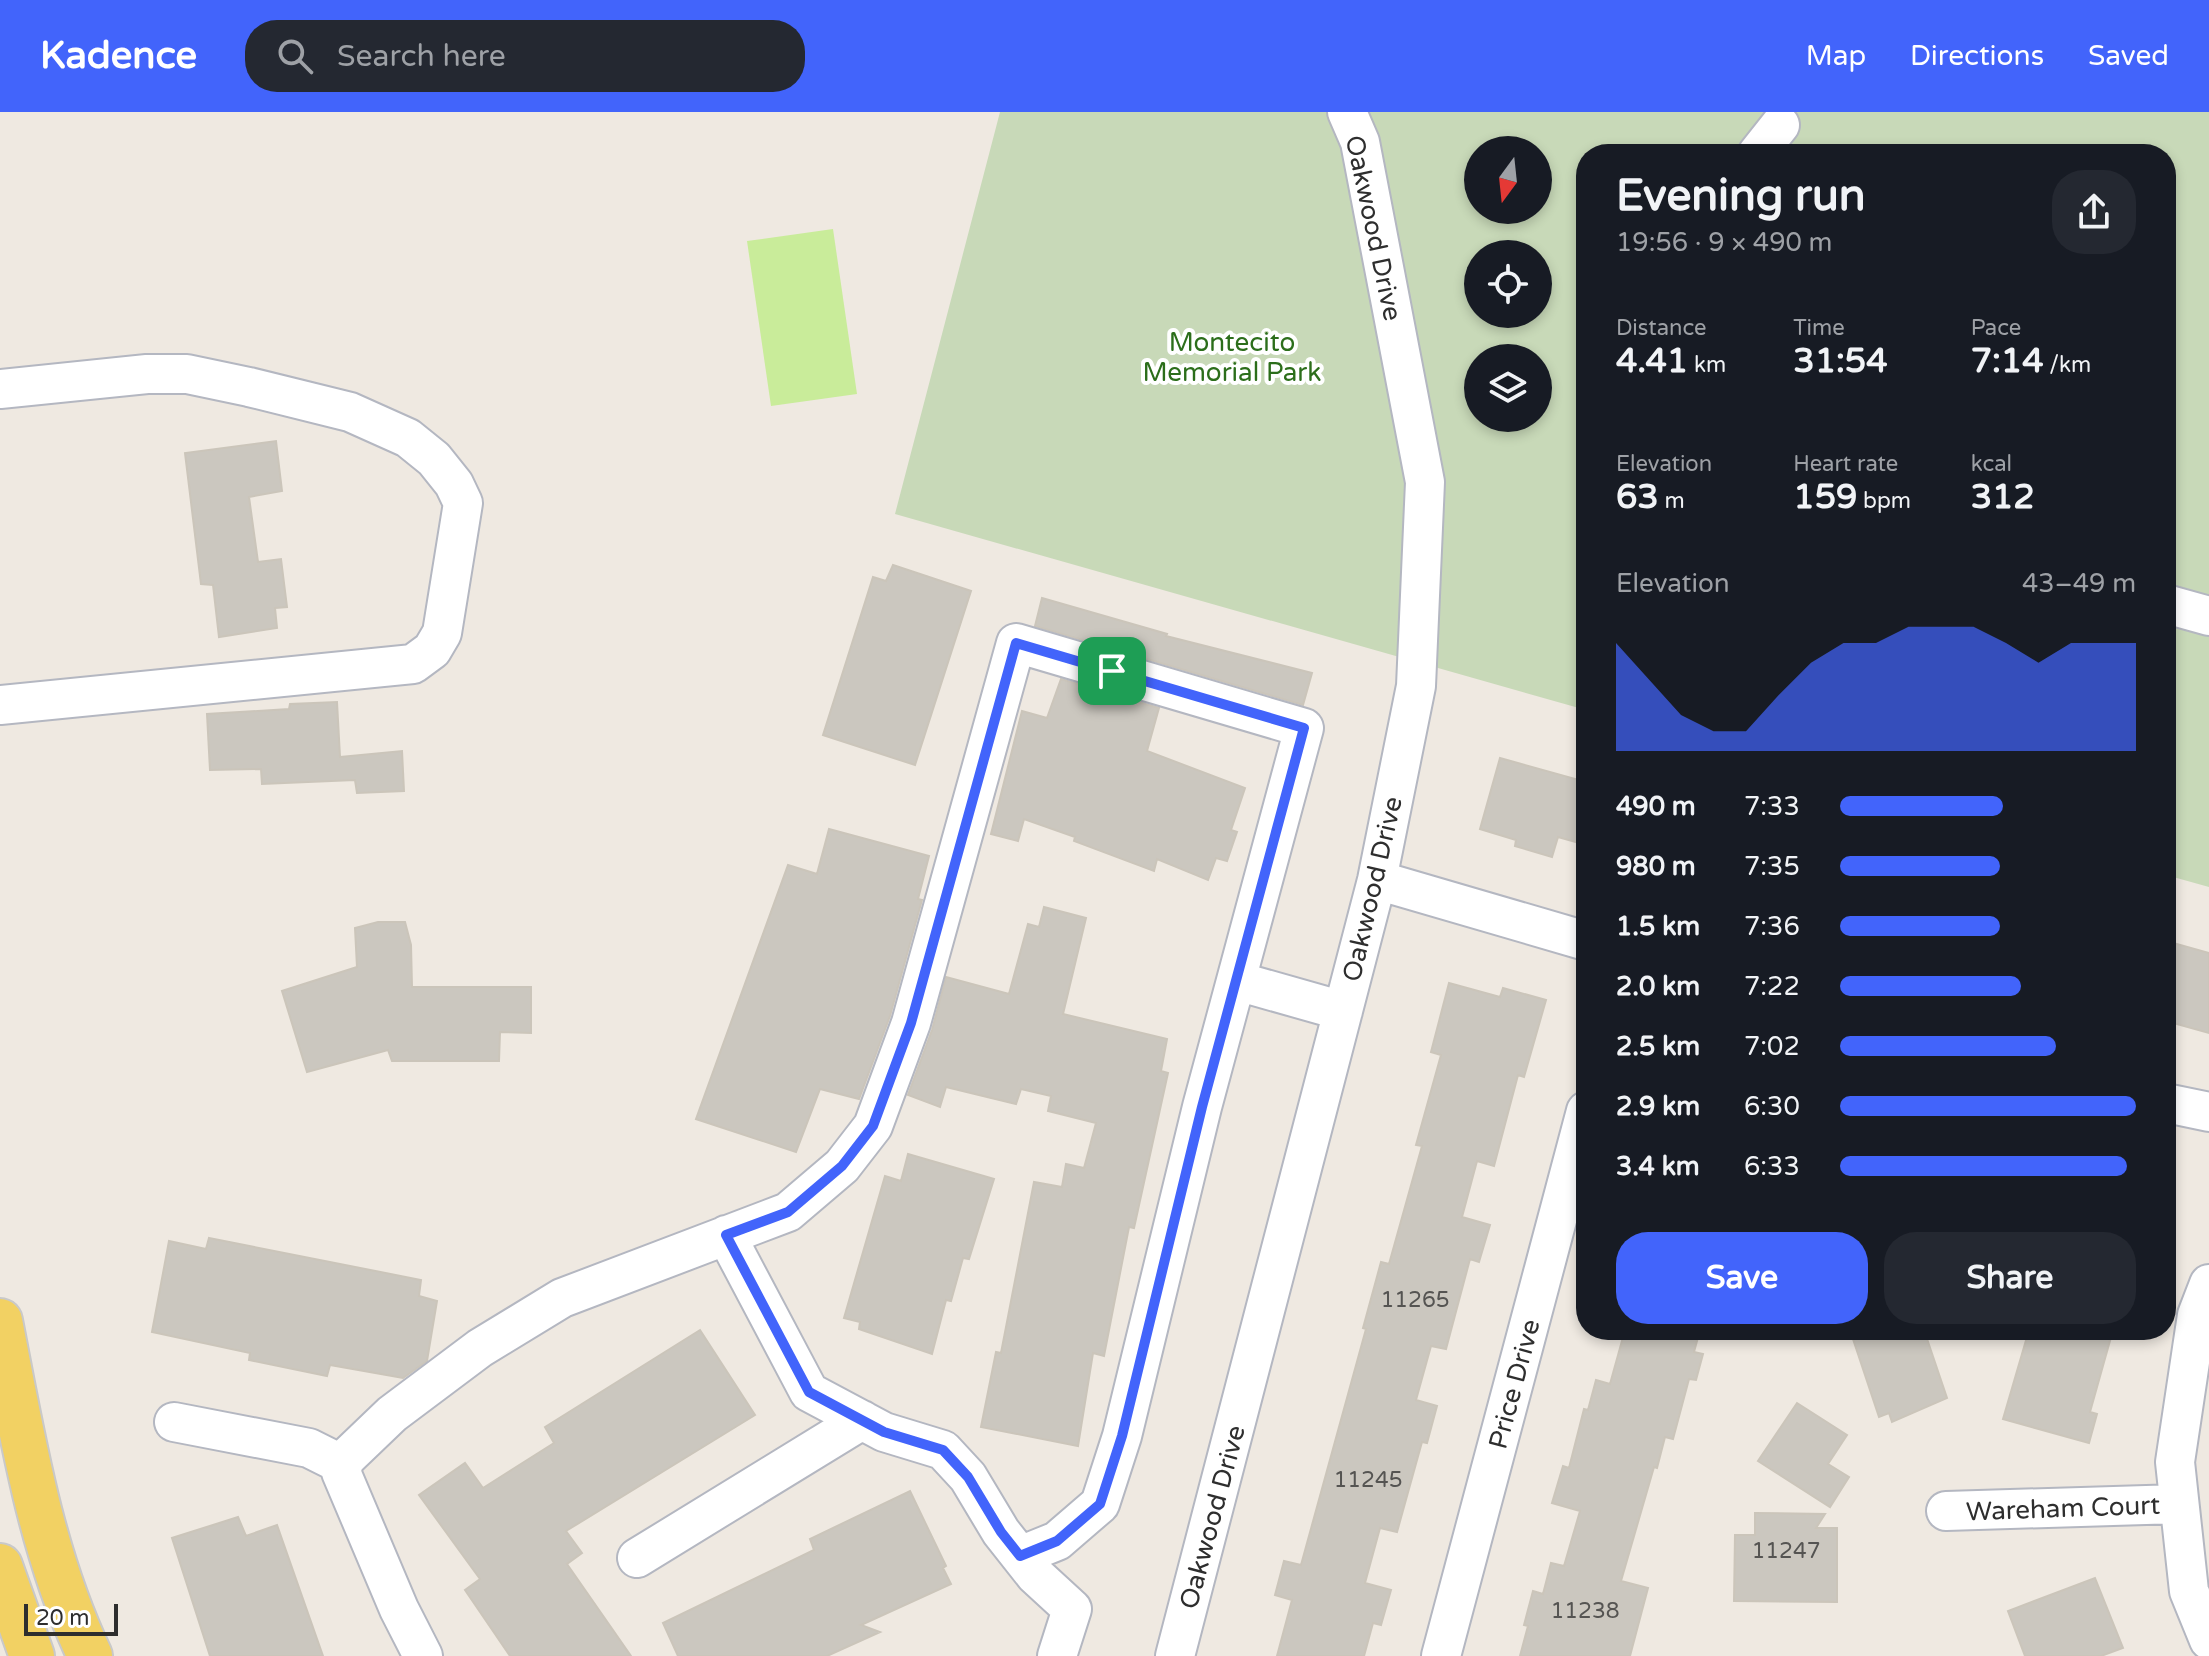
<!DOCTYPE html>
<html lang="en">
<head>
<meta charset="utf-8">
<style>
  body { margin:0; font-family:"Varela Round",sans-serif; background:#242831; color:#f1f3f6; height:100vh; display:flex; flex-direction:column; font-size:30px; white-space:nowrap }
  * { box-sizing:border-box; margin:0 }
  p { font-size:26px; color:#9ea1a6 }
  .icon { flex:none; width:44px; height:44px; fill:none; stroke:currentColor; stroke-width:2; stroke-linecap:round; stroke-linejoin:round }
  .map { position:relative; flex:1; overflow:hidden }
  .side { position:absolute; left:1576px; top:32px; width:600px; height:1196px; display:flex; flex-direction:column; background:#171b24; border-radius:32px; box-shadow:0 4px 12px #0003 }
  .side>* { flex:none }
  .needle { width:52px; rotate:195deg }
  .buttons { position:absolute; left:1464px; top:24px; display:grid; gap:16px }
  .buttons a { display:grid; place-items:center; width:88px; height:88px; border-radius:50%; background:#171b24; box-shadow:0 4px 12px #0003; font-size:40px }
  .scale { position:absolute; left:24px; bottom:20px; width:94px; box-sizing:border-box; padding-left:8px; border:4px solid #2e2e2e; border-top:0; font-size:22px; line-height:28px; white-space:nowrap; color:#2e2e2e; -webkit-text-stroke:6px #fff; paint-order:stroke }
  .pin { position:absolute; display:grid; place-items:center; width:68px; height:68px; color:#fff; margin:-34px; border-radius:16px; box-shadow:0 4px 12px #0006 }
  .round { display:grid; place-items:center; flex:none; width:84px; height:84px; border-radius:32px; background:#242831 }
  .summary { display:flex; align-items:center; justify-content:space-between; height:136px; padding:0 40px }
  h1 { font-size:44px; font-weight:800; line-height:60px }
  .figures { display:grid; grid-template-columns:repeat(3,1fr); gap:12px; height:136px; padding:8px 40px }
  .figures div { display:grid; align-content:center }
  .figures b { font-size:34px; font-weight:800 }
  .figures small { font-size:22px; font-weight:400 }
  .figures p { font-size:22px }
  .chart { height:224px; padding:16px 40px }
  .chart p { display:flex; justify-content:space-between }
  .chart svg { width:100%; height:144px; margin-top:8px; fill:#4264fb; opacity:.7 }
  .action { display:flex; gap:16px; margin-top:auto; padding:16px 40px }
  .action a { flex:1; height:92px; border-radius:32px; background:#4264fb; color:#fff; font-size:32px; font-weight:800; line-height:92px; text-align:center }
  .action a+a { background:#242831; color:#f1f3f6 }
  ul { padding:0 40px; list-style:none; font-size:26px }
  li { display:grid; grid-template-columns:128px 96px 1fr; align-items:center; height:60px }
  li i { height:20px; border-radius:10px; background:#4264fb }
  header { display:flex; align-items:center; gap:48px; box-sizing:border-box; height:112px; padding:0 40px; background:#4264fb; color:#fff }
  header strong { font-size:38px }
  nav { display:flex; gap:44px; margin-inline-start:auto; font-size:28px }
  .search { width:560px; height:72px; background:#242831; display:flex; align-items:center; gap:20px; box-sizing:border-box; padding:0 28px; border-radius:32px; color:#9ea1a6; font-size:30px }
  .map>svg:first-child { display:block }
  .cemetery { fill:#c8d9b8; fill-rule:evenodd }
  .pitch { fill:#c9ec9a }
  .building { fill:#cbc7bf; stroke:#cbc5ba; stroke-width:2 }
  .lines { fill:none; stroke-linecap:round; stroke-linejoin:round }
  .minor-casing { stroke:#b4b7c1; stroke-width:42 }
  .major-casing { stroke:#c9c9c9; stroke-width:48 }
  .minor { stroke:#fff; stroke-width:38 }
  .major { stroke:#f2d163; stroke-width:44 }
  .route-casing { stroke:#fff; stroke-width:16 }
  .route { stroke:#4264fb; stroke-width:10 }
  .labels { text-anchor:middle; stroke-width:8; stroke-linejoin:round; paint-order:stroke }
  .number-label { font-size:22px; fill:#555452 }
  .street-label { font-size:26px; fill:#2e2e2e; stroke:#fff }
  .park-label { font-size:26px; fill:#2c6e1b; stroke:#fff }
</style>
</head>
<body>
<header>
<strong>Kadence</strong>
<div class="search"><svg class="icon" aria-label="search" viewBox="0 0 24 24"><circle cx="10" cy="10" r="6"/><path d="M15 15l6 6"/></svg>Search here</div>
<nav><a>Map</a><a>Directions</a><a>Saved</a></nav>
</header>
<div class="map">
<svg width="2209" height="1544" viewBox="0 0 2209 1544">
  <rect width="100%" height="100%" fill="#efe9e1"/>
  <!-- cemetery -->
  <path class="cemetery" d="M 1000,0 L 2209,0 L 2209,775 L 2166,763 L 2166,42 L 1586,42 L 1586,598 L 895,402 ZM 1478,38 L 1538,38 L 1538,98 L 1478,98 ZM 1478,142 L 1538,142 L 1538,202 L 1478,202 ZM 1478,246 L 1538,246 L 1538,306 L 1478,306 Z"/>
  <!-- pitch -->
  <path class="pitch" d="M 833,117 L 857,282 L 771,294 L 747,129 Z"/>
  <!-- building -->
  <path class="building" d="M 276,329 L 282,379 L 249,385 L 258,450 L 281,447 L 287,495 L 275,496 L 277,516 L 219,525 L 213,473 L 201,472 L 185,341 Z
    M 893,453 L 971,479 L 915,653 L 823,623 L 873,465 L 886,469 Z
    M 1042,486 L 1167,522 L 1166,524 L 1312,561 L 1303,593 L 1035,514 Z
    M 1061,567 L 1159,596 L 1147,639 L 1245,676 L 1231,718 L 1237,720 L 1227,749 L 1216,746 L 1208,768 L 1157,747 L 1154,759 L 1074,729 L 1075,725 L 1024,707 L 1018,729 L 991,722 L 1022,599 L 1047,606 Z
    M 337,590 L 340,645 L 402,639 L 404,679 L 357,681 L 355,668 L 262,672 L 261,657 L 210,658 L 207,602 L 289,597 L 290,592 Z
    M 1500,646 L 1586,670 L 1586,733 L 1558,725 L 1552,745 L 1515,734 L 1516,728 L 1480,717 Z
    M 829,717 L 929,744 L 918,787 L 922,788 L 890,904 L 859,987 L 820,977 L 796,1040 L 696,1007 L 788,753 L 817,762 Z
    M 1044,795 L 1086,806 L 1063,902 L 1167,927 L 1161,959 L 1168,961 L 1134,1116 L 1129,1115 L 1104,1244 L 1093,1241 L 1078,1334 L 981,1315 L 996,1240 L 1001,1241 L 1034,1070 L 1062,1075 L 1066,1052 L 1084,1056 L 1096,1011 L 1048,999 L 1051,984 L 1021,977 L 1016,992 L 946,975 L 940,995 L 908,983 L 932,918 L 946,865 L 1009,882 L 1028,812 L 1039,815 Z
    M 378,810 L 405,810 L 411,833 L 412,875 L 531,875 L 531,921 L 500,920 L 499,949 L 392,949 L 388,938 L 307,960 L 282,879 L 357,855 L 355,816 Z
    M 2166,829 L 2209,841 L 2209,921 L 2166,909 Z
    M 1449,871 L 1500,885 L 1503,876 L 1546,888 L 1524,965 L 1518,963 L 1494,1054 L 1477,1049 L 1462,1105 L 1490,1113 L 1479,1150 L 1470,1147 L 1446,1237 L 1431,1234 L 1416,1288 L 1437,1294 L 1427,1331 L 1422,1330 L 1397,1420 L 1380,1416 L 1365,1471 L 1391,1478 L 1381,1513 L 1373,1511 L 1364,1544 L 1277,1544 L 1292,1488 L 1275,1483 L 1284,1449 L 1301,1453 L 1366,1217 L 1363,1216 L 1381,1150 L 1389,1152 L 1422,1034 L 1416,1033 L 1441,943 L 1431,940 Z
    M 908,1042 L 994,1067 L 969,1147 L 963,1146 L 951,1189 L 946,1188 L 932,1242 L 859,1217 L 860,1210 L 844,1206 L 885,1064 L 901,1069 Z
    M 209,1126 L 421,1168 L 419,1184 L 437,1189 L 427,1249 L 403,1266 L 330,1253 L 327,1264 L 249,1248 L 250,1241 L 152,1220 L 169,1129 L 206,1137 Z
    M 700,1218 L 755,1303 L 566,1419 L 582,1441 L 567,1452 L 631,1544 L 510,1544 L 465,1478 L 480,1467 L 419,1383 L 465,1351 L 483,1376 L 554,1331 L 545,1315 Z
    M 1625,1218 L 1700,1218 L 1694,1240 L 1703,1242 L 1696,1268 L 1689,1267 L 1673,1327 L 1665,1325 L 1657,1356 L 1654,1355 L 1621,1469 L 1648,1476 L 1630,1544 L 1520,1544 L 1528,1514 L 1524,1513 L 1533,1479 L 1543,1482 L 1551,1451 L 1564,1454 L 1580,1399 L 1552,1391 L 1563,1354 L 1569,1356 L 1584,1297 L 1588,1298 L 1596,1268 L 1610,1272 Z
    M 1850,1218 L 1924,1218 L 1947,1286 L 1892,1310 L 1889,1301 L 1879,1305 Z
    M 2029,1218 L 2113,1218 L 2090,1300 L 2097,1302 L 2089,1331 L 2003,1307 Z
    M 1797,1291 L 1847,1323 L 1828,1352 L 1849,1365 L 1830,1395 L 1758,1349 Z
    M 910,1379 L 946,1454 L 943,1456 L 951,1472 L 861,1513 L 880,1520 L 827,1544 L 678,1544 L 663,1511 L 814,1438 L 810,1427 Z
    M 1755,1401 L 1825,1402 L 1816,1416 L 1837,1416 L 1837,1490 L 1734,1489 L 1735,1423 L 1755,1423 Z
    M 238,1405 L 246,1424 L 277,1413 L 323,1544 L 210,1544 L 172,1426 Z
    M 2095,1466 L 2123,1536 L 2101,1544 L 2025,1544 L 2008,1499 Z"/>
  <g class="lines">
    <!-- minor casing -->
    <g class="minor-casing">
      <path id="minor" d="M 1757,42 L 1780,13
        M 0,277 L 147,262 L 187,262 L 249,275 L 350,300 L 408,326 L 434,347 L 454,372 L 463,391 L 442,521 L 432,538 L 413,552 L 0,593
        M 2166,492 L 2209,504
        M 1377,768 L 1586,829
        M 1237,869 L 1343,899
        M 2166,991 L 2209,1000
        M 726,1123 L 809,1280 L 884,1320 L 943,1338 L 968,1365 L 1001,1420 L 1035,1463 L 1072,1497 L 1057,1544
        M 2209,1172 L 2197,1203 L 2175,1350 L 2189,1479 L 2209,1528
        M 174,1310 L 309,1336 L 343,1353
        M 1946,1399 L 2179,1392
        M 637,1446 L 862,1308
        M 423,1544 L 399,1497 L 341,1360 L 345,1347 L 392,1302 L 480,1236 L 562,1186 L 788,1100 L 842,1054 L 873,1014 L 911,911 L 1016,531 L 1304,616 L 1202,995 L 1122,1324 L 1100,1392 L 1057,1429 L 1020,1444
        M 1175,1544 L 1377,768 L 1416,574 L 1425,370 L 1360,30 L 1347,0
        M 1441,1544 L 1586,999"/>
    </g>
    <!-- major casing -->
    <g class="major-casing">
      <path id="major" d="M 0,1209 C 22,1322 40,1439 90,1544
        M 0,1454 L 32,1544"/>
    </g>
    <!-- minor -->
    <use href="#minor" class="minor"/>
    <!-- major -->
    <use href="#major" class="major"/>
  </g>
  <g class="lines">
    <!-- route casing -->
    <g class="route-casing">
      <path id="route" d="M 1016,531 L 1304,616 L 1202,995 L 1122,1324 L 1100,1392 L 1057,1429 L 1020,1444 L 1001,1420 L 968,1365 L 943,1338 L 884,1320 L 809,1280 L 726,1123 L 788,1100 L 842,1054 L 873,1014 L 911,911 Z"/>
    </g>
    <!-- route -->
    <use href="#route" class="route"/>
  </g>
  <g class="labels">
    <!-- number labels -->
    <g class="number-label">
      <text x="1415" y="1195">11265</text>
      <text x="1368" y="1375">11245</text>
      <text x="1786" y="1446">11247</text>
      <text x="1585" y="1506">11238</text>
    </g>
    <!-- street labels -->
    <g class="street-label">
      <text transform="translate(1374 116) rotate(78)" y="9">Oakwood Drive</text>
      <text transform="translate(1372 777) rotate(-77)" y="9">Oakwood Drive</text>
      <text transform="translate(1514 1272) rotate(-75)" y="9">Price Drive</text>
      <text transform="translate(2063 1396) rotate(-2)" y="9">Wareham Court</text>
      <text transform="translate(1212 1405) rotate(-75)" y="9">Oakwood Drive</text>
    </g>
    <!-- park labels -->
    <g class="park-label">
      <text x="1232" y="239">Montecito<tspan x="1232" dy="30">Memorial Park</tspan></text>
    </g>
  </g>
</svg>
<div class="buttons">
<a><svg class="needle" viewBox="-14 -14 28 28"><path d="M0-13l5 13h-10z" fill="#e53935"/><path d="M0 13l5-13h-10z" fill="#9ea1a6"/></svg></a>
<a><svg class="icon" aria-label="locate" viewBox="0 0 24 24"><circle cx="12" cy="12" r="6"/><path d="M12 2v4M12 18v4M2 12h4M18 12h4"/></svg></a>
<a><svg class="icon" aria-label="layers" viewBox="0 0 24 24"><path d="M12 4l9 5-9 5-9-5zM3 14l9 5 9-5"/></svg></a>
</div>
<div class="scale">20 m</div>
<div class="pin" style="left:1112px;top:559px;background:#1e9e55"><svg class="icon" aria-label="arrive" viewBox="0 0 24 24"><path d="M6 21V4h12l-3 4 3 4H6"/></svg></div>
<section class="side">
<div class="summary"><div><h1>Evening run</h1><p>19:56 · 9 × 490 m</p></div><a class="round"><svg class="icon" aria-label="share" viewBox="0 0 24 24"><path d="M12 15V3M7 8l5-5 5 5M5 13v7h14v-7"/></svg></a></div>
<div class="figures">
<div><p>Distance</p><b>4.41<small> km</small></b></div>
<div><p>Time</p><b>31:54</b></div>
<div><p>Pace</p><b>7:14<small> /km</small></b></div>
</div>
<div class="figures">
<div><p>Elevation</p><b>63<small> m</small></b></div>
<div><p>Heart rate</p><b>159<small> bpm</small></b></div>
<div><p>kcal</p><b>312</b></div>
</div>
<div class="chart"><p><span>Elevation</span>43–49 m</p>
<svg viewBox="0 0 160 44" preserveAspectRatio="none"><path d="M0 44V11L10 22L20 33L30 38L40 38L50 27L60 17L70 11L80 11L90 6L100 6L110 6L120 11L130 17L140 11L150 11L160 11V44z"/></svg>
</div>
<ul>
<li><b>490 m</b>7:33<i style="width:55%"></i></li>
<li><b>980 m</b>7:35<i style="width:54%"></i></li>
<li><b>1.5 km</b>7:36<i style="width:54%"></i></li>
<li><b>2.0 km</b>7:22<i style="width:61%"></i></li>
<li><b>2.5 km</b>7:02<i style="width:73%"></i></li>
<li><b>2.9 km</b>6:30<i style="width:100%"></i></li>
<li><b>3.4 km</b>6:33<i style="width:97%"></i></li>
</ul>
<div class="action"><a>Save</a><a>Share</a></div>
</section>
</div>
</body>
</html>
